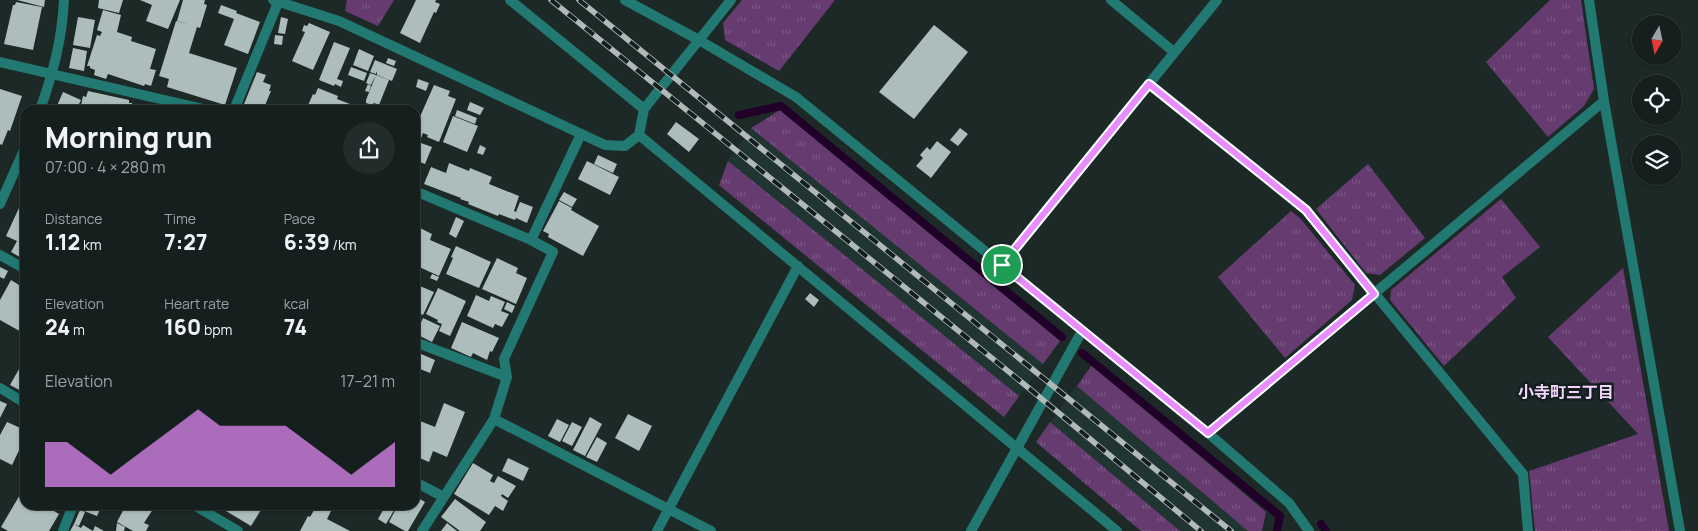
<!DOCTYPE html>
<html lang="en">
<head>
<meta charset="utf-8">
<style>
  body { margin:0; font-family:Manrope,"Noto Sans JP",sans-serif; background:#222c2a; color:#f1f3f6; height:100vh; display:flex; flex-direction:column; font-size:19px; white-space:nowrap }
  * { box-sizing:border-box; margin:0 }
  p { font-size:16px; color:#9da2a4 }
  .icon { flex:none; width:28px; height:28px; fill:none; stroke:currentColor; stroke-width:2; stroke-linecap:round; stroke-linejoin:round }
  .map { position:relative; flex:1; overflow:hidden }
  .sheet { position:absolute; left:20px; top:105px; width:400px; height:405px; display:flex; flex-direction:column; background:#151f1d; border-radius:15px; box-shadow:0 1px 4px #0004,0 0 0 1px #343d3b }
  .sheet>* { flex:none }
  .needle { width:32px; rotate:189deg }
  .tools { position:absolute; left:1632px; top:15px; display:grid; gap:10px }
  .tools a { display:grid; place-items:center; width:50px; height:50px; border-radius:50%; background:#151f1d; box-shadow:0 1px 4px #0004,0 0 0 1px #343d3b; font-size:25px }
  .pin { position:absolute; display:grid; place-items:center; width:42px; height:42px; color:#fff; margin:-21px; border:2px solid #fff; border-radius:50%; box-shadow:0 1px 5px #0007 }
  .round { display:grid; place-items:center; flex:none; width:52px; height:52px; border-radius:26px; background:#222c2a }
  .headline { display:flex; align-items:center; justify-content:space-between; height:85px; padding:0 25px }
  h1 { font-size:28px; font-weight:800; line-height:38px }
  .metrics { display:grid; grid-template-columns:repeat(3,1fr); gap:8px; height:85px; padding:5px 25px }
  .metrics div { display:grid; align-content:center }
  .metrics b { font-size:21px; font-weight:800 }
  .metrics small { font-size:14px; font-weight:400 }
  .metrics p { font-size:14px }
  .chart { height:140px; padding:10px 25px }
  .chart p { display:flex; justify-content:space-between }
  .chart svg { width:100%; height:90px; margin-top:5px; fill:#e98dfe; opacity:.7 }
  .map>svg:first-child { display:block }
  .built { fill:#203432 }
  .grass { fill:url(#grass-tufts) }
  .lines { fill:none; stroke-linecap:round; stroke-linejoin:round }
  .stream { stroke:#200028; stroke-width:8 }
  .building { fill:#adbdbb }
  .minor { stroke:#217972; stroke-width:10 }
  .tertiary { stroke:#217972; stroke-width:10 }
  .rail-casing { stroke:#b1bab9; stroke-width:5.5 }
  .rail { stroke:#131f1e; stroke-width:4; stroke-dasharray:11; stroke-linecap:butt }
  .route-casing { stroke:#fff; stroke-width:10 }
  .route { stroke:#e98dfe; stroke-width:6 }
  .labels { text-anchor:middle; stroke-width:5; stroke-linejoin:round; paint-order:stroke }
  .neighbourhood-label { font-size:16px; font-weight:bold; fill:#f3d4fa; stroke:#131f1e }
</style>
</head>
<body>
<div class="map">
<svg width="1698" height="531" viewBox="0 0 1698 531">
  <defs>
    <pattern id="grass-tufts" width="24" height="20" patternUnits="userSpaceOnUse" patternTransform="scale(1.25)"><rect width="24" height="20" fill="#663b70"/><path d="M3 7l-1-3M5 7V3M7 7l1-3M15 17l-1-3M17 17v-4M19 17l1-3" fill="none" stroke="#7b5784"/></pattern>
  </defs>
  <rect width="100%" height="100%" fill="#1c2927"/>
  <!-- built -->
  <path class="built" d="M 780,110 L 1060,341 L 1004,417 L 719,185 L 728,161 L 751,128 Z
    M 1092,365 L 1266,512 L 1262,531 L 1141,531 L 1036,442 Z"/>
  <!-- grass -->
  <path class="grass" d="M 347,0 L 394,0 L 378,26 L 345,11 Z
    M 742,0 L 835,0 L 779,71 L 725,40 L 723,23 Z
    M 1550,0 L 1581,0 L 1594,89 L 1584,106 L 1548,137 L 1486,62 Z
    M 780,110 L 1060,341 L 1043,364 L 751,128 Z
    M 728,161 L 1019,396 L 1004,417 L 719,185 Z
    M 1368,164 L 1425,238 L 1380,275 L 1366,273 L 1316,209 Z
    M 1501,199 L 1540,247 L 1502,277 L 1516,298 L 1444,366 L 1390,300 L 1391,290 Z
    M 1291,211 L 1300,218 L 1355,285 L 1352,300 L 1285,358 L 1218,277 Z
    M 1623,268 L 1669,531 L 1535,531 L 1529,471 L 1638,434 L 1548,337 Z
    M 1092,365 L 1266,512 L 1262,531 L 1248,531 L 1077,386 Z
    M 1050,422 L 1180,531 L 1141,531 L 1036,442 Z"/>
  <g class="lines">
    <!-- stream -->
    <path class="stream" d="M 739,115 L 781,106 L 1062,337
      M 1082,353 L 1280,516 L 1277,531
      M 1321,524 L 1326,531"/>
  </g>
  <!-- building -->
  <path class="building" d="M 17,0 L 45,0 L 44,7 Z
    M 99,0 L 123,0 L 119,13 L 98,8 Z
    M 140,0 L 180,0 L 168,29 L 146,21 L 152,5 Z
    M 183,0 L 205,0 L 204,4 L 207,5 L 200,28 L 197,27 L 189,53 L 237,68 L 225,105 L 167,87 L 169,79 L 159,76 L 176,21 L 190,25 L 177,21 Z
    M 416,0 L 436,0 L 435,2 L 440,4 L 436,13 L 434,12 L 420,43 L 400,33 Z
    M 16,2 L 42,7 L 33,50 L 4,44 L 13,5 L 15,5 Z
    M 221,5 L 237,11 L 236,13 L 260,22 L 248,54 L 224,45 L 234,19 L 218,13 Z
    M 103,10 L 121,15 L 117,32 L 132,37 L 131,41 L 156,49 L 150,69 L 156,70 L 151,86 L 145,84 L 144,86 L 108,74 L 106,79 L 94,75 L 95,70 L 90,68 L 90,66 L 87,66 L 97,35 L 100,36 L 102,32 L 97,30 Z
    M 78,17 L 95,20 L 90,48 L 73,45 Z
    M 281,17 L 288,19 L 285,34 L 278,33 Z
    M 309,23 L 330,32 L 313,70 L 292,61 L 305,32 L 302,31 L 304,25 L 307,26 Z
    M 934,25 L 968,52 L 914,119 L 879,92 Z
    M 275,35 L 283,36 L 282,45 L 274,44 Z
    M 334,42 L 350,48 L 337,79 L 343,81 L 341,87 L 335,84 L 334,86 L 319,80 Z
    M 73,48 L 87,51 L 84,71 L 69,68 Z
    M 359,49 L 374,56 L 368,71 L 353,65 Z
    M 388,58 L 396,61 L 394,66 L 386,63 Z
    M 375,60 L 397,69 L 392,81 L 377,75 L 377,71 L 376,74 L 370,72 Z
    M 351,67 L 367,73 L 364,81 L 348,75 Z
    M 257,72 L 266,75 L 263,82 L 271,85 L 269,91 L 271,91 L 263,110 L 245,110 L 242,109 Z
    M 370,73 L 376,75 L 371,85 L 366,83 Z
    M 376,75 L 389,80 L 379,105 L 374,103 L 372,105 L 366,103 L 366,100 Z
    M 418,79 L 429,83 L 426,91 L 416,87 Z
    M 368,84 L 371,86 L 369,92 L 365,91 Z
    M 434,85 L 450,91 L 448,96 L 456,99 L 439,142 L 427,137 L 428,135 L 423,133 L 417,148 L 415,147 L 415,128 Z
    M 318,88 L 338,96 L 337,99 L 355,106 L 353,110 L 306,110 L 313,94 L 315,95 Z
    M 0,89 L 22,96 L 10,131 L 8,130 L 2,145 L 0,144 Z
    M 88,91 L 129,100 L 129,103 L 132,103 L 132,105 L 143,108 L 142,110 L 80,110 L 83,96 L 86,97 Z
    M 63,92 L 81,100 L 76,110 L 56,108 Z
    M 470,102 L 484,108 L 480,115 L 467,110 Z
    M 457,110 L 477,118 L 475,124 L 455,116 Z
    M 453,116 L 478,126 L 467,152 L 443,142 Z
    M 676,122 L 699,139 L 689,152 L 667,134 Z
    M 960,128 L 968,134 L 958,146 L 950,140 Z
    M 937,141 L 951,152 L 931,178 L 916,166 L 923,158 L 920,155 L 927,147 L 930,150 Z
    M 421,143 L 432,147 L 425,164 L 415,160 Z
    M 480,145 L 486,148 L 483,155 L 477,153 Z
    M 598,155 L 617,164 L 613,173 L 594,164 Z
    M 587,161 L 619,177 L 610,195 L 578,179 Z
    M 449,163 L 469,171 L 470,168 L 492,177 L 489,184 L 519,196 L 514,211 L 516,212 L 520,202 L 533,207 L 527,223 L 516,218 L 515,220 L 499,214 L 498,216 L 468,204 L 469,202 L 460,199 L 461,198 L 424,184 L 431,167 L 446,173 Z
    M 564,192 L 577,199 L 572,207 L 559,200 Z
    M 25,195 L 25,260 L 11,252 L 17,241 L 6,236 Z
    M 559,201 L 572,208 L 571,210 L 599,226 L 583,256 L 548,237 L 549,234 L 543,231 Z
    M 456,217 L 464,221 L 456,238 L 449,234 Z
    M 420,228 L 432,234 L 430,240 L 451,249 L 439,276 L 417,266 L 418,263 L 415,262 L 415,245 L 417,241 L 415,241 L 415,238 Z
    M 456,246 L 491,262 L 479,288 L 446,274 L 453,258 L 451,257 Z
    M 497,258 L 518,268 L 516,273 L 527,278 L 516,304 L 482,289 Z
    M 0,267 L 8,271 L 4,279 L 0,277 Z
    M 432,274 L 439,277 L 437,281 L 430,278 Z
    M 11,280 L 19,285 L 20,282 L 25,285 L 25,334 L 0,320 L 0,300 Z
    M 415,284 L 434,292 L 423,315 L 415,312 Z
    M 438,288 L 466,301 L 450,336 L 439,331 L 442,324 L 437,322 L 438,320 L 426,314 Z
    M 810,293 L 819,300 L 814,307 L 805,299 Z
    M 476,295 L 489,301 L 491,296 L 505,302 L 501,311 L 509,314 L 502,327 L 495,324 L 493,328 L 467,316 Z
    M 507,302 L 515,306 L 512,313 L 504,309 Z
    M 423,318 L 440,326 L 432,342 L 416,334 Z
    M 462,322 L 499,338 L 492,352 L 490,351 L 487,360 L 473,353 L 471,357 L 451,348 Z
    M 421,354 L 435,360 L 430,373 L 415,367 Z
    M 23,355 L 25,356 L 25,393 L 10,385 L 23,362 L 21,360 Z
    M 0,401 L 7,404 L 0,418 Z
    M 444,403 L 465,412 L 447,457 L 433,451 L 429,462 L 415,456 L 415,419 L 435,427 Z
    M 628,414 L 652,426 L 639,451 L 615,438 Z
    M 590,417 L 602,424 L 585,456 L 573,450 Z
    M 557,419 L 569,425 L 560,442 L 548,436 Z
    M 7,422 L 25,430 L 25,438 L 12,465 L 0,459 L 0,435 Z
    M 572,422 L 582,427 L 572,446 L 562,441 Z
    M 597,437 L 607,443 L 597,462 L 586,457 Z
    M 508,458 L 529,468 L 523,481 L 502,471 Z
    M 473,463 L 493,475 L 490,481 L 494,483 L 498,476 L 516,486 L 508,498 L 502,494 L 501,496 L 508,501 L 503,511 L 495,506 L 489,515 L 454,494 Z
    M 21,493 L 25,495 L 25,505 L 44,505 L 59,514 L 49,531 L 8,531 L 1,527 Z
    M 415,496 L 425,502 L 408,531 L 405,531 L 389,522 L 398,505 L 415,505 Z
    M 455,499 L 486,522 L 480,531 L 460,531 L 441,517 Z
    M 81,505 L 102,505 L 97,516 L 79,509 Z
    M 126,505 L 155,506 L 144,523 L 149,525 L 146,531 L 133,531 L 117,522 Z
    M 216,505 L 264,505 L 251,526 Z
    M 317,505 L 334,505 L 327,519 L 350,531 L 300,531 L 308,516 L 310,517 Z
    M 386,505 L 393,505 L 396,507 L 386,524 L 378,519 Z
    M 80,510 L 85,512 L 79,526 L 74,524 Z
    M 117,523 L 125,527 L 124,531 L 116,531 Z
    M 447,523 L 457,531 L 441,531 Z
    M 74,524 L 81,528 L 83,525 L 93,531 L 95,526 L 104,531 L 70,531 Z"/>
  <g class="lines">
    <!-- minor -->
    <path class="minor" d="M 273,0 L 339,21 L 605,145 L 625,146 L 639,135 L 644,109 L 731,0
      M 510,0 L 644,109
      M 1111,0 L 1174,52
      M 1589,0 L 1604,101 L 1680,531
      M 0,62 L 208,110
      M 1149,84 L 1306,210 L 1523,474 L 1528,531
      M 234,110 L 279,0
      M 639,135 L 1117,531
      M 415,191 L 531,240 L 553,252 L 504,359 L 507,377 L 494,419 L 422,531
      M 531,240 L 581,134
      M 0,255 L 25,269
      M 1002,265 L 1217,0
      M 415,342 L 507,377
      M 0,388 L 25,403
      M 494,419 L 711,531
      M 1208,433 L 1604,101
      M 415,482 L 444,497
      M 194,505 L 238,531
      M 63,531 L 73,505
      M 657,531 L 798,266
      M 971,531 L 1082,331"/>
    <!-- tertiary -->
    <path class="tertiary" d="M 625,0 L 699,40 L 796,97 L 1208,433 L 1289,503 L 1309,531
      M 40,110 C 53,73 62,40 64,0
      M 0,204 L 25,148"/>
    <!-- rail casing -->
    <g class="rail-casing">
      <path id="rail" d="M 551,0 L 1025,385 L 1201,531
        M 579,0 L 1231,531"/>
    </g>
    <!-- rail -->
    <use href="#rail" class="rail"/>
  </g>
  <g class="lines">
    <!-- route casing -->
    <g class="route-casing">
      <path id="route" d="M 1149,84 L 1306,210 L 1374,294 L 1208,433 L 1002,265 Z"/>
    </g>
    <!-- route -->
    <use href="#route" class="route"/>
  </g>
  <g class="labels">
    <!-- neighbourhood labels -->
    <g class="neighbourhood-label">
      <text x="1566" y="398">小寺町三丁目</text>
    </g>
  </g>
</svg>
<div class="tools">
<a><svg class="needle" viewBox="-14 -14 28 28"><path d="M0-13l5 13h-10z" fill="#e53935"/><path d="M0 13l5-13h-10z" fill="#9da2a4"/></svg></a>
<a><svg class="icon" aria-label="locate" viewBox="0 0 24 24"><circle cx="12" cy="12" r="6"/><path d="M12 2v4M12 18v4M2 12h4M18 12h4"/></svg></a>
<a><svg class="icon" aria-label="layers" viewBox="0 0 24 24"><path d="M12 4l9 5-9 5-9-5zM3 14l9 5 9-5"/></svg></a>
</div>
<div class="pin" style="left:1002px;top:265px;background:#1e9e55"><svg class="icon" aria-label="arrive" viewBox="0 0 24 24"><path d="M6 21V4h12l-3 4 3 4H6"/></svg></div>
<section class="sheet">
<div class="headline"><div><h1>Morning run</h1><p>07:00 · 4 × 280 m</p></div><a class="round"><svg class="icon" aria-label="share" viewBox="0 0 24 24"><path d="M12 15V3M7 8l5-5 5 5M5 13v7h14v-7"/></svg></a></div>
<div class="metrics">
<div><p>Distance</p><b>1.12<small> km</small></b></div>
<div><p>Time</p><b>7:27</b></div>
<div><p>Pace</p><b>6:39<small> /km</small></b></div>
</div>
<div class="metrics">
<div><p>Elevation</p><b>24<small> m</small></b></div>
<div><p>Heart rate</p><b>160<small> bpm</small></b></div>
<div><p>kcal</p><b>74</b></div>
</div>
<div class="chart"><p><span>Elevation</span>17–21 m</p>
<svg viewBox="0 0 160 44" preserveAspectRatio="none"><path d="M0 44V22L10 22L20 30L30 38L40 30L50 22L60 14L70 6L80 14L90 14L100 14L110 14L120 22L130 30L140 38L150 30L160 22V44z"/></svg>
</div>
</section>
</div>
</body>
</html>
